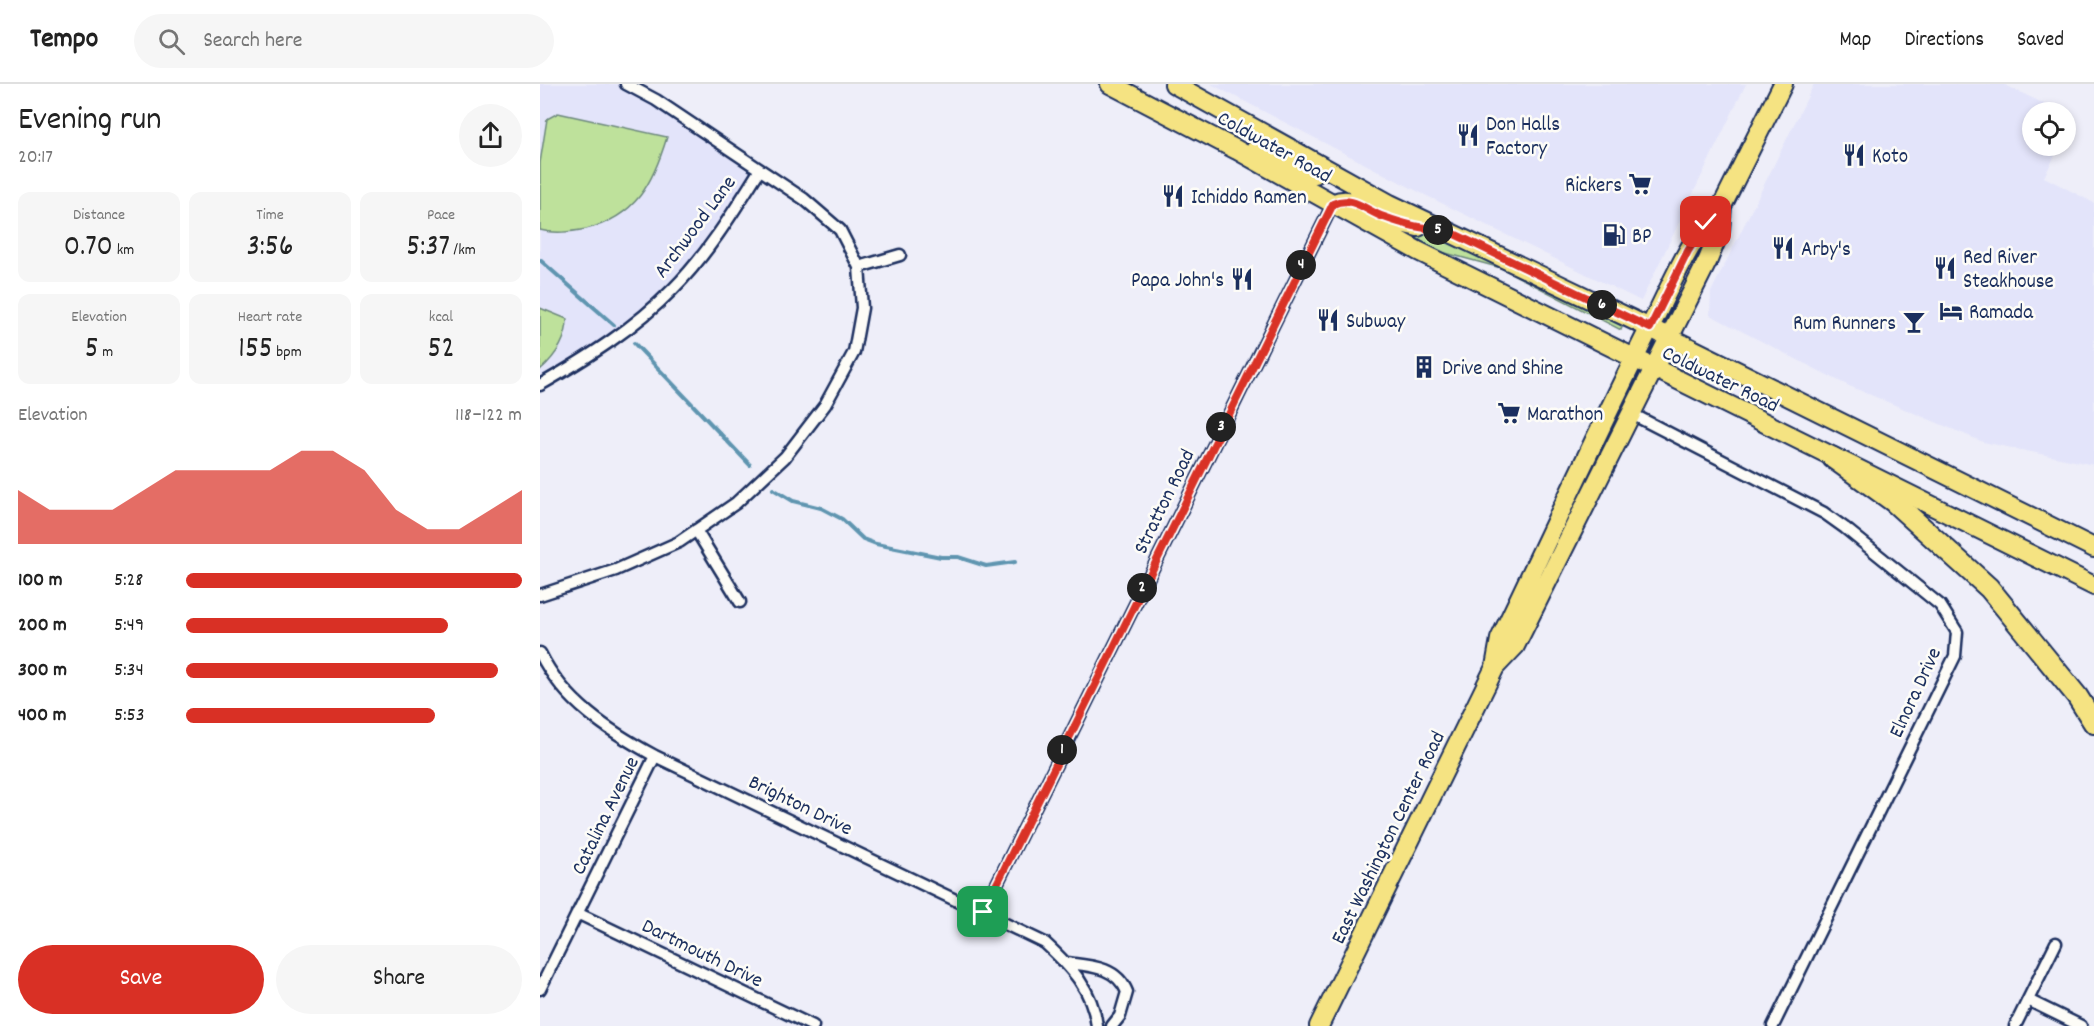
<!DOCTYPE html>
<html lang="en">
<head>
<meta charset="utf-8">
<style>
  body { margin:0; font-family:Dekko,sans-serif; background:#f6f6f6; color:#222; height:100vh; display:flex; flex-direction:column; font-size:22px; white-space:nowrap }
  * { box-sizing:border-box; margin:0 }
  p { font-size:20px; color:#767676 }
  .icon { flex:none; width:33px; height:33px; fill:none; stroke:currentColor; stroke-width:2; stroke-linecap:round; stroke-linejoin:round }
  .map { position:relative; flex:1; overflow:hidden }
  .details { display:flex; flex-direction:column; background:#fff; width:540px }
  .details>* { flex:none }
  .controls { position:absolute; left:1482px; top:18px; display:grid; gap:12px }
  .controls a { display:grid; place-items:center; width:54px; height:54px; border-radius:50%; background:#fff; box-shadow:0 3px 9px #0003; font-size:30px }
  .pin { position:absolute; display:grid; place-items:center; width:51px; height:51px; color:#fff; margin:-26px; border-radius:12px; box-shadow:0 3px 9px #0006 }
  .km { position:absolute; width:30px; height:30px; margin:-15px; border-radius:50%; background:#222; color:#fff; font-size:16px; line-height:30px; text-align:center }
  .round { display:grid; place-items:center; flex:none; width:63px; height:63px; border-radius:32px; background:#f6f6f6 }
  .headline { display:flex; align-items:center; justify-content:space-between; height:102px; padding:0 18px }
  h1 { font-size:33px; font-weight:600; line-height:45px }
  .stats { display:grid; grid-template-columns:repeat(3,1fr); gap:9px; height:102px; padding:6px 18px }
  .stats div { display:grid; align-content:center; border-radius:12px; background:#f6f6f6; text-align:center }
  .stats b { font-size:30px; font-weight:600 }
  .stats small { font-size:16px; font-weight:400 }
  .stats p { font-size:16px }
  .chart { height:168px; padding:12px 18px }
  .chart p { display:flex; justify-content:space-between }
  .chart svg { width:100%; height:108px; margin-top:6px; fill:#d93025; opacity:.7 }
  .action { display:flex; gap:12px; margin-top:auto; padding:12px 18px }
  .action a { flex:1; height:69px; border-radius:36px; background:#d93025; color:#fff; font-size:24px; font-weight:600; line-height:69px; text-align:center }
  .action a+a { background:#f6f6f6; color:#222 }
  ul { padding:0 18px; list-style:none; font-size:20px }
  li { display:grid; grid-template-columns:96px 72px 1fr; align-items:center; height:45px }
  li i { height:15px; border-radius:8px; background:#d93025 }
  header { display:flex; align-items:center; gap:36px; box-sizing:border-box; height:84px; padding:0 30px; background:#fff; border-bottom:2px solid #e0e0e0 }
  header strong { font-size:28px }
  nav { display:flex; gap:33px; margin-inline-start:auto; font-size:21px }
  .search { width:420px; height:54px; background:#f6f6f6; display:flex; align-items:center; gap:15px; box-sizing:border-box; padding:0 21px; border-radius:33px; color:#767676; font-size:22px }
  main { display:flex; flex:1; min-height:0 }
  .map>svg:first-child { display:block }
  .built { fill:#e3e4fa }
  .green { fill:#bee19b; stroke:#6c887c; stroke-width:1.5 }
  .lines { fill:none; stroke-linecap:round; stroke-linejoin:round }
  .stream { stroke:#5e95b0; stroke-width:4 }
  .street-casing { stroke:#1b2f5e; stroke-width:15 }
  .primary-casing { stroke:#1b2f5e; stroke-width:22 }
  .highway-casing { stroke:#1b2f5e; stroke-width:24 }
  .street { stroke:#fdfcf7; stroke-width:10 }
  .primary { stroke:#f5e382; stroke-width:18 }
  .highway { stroke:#f5e382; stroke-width:20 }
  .route-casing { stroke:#fff; stroke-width:12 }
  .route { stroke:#d93025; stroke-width:8 }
  .labels { text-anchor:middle; stroke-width:5; stroke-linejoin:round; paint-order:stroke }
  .poi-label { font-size:21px; fill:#1b2f5e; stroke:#fdfcf7; text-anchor:start }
  .street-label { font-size:21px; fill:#1b2f5e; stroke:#fdfcf7 }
</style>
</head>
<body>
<header>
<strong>Tempo</strong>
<div class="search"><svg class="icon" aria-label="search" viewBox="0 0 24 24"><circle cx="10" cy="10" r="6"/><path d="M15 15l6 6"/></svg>Search here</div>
<nav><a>Map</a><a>Directions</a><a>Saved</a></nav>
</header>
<main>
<section class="details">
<div class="headline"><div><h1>Evening run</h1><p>20:17</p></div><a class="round"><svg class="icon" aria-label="share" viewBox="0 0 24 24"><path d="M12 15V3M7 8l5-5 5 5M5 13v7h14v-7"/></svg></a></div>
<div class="stats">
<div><p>Distance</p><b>0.70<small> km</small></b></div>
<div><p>Time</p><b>3:56</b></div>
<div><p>Pace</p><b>5:37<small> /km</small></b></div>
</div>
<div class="stats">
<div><p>Elevation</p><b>5<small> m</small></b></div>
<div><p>Heart rate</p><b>155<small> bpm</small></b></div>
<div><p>kcal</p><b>52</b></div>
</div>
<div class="chart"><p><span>Elevation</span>118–122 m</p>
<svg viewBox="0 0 160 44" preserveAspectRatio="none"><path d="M0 44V22L10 30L20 30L30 30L40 22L50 14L60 14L70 14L80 14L90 6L100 6L110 14L120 30L130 38L140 38L150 30L160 22V44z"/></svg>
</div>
<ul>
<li><b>100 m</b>5:28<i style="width:100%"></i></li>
<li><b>200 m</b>5:49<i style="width:78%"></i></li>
<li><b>300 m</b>5:34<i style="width:93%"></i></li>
<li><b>400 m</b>5:53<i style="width:74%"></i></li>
</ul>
<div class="action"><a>Save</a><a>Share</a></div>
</section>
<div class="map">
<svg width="1554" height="942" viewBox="0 0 1554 942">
  <rect width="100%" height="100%" fill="#eeeef9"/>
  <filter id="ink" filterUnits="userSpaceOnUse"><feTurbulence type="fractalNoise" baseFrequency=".0167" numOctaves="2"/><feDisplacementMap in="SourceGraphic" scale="12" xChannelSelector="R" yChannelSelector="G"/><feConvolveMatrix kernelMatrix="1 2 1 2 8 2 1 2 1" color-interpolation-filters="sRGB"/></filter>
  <g filter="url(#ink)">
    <!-- built -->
    <path class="built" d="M 0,0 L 86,0 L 219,87 L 133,205 L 55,269 L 0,301 Z
      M 671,0 L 1206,0 L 1101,217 L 879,108 Z
      M 1274,0 L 1463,0 L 1521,28 L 1492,28 L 1492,62 L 1520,62 L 1504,93 L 1554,119 L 1554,381 L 1443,358 L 1307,301 L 1170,231 L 1171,208 Z"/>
    <!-- green -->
    <path class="green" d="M 18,29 L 127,53 C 113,99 96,133 46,145 C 30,148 15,150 0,146 L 0,79 L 7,35 Z
      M 852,140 L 901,155 L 1083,241 L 1081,246 L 961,184 L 898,167 Z
      M 0,224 L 27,235 C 27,256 16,272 0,286 Z"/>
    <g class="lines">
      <!-- stream -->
      <path class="stream" d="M 0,176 L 74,241
        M 94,259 L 210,381
        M 233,405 L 253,417 L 281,424 L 302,435 L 323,455 L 336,460 L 401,473 L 418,473 L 446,482 L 475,478"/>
      <!-- street casing -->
      <g class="street-casing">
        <path id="street" d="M 319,183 L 360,171
          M 0,301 C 47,274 95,244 133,205 C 167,171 194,127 219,87
          M 1092,330 L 1284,429 L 1305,444 L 1400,521 L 1417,548 L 1415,572 L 1233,942
          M 156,446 L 200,518
          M 0,511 L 76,486 L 139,458 L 196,419 L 245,373 L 285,321 L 314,268 L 322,224 L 319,183 L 300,146 L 264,115 L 116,16 L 86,0
          M 0,569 C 24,618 69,647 115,672 L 505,859 C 532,884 552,905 557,942
          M 443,828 L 793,120
          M 37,829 L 273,942
          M 527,879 C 552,882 577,883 587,908 L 580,932 L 572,942
          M 0,905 L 115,672
          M 1488,916 L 1541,942
          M 1475,942 L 1516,859"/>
      </g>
      <!-- primary casing -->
      <g class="primary-casing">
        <path id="primary" d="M 570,0 L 697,66 L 878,167 L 1554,502
          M 634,0 L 850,120 L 1110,244 L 1554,464
          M 715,66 L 775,90
          M 794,119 C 813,111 828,127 844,133 C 855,138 867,140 878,143
          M 955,583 L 975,562 L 1168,176 L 1180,146 L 1182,122
          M 779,942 L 955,583 L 960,555 C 1010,451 1058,346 1110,243 C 1132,201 1148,155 1182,122 L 1243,0"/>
      </g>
      <!-- highway casing -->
      <g class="highway-casing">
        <path id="highway" d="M 1293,374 L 1354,418 L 1449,504 L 1537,612 L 1554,639"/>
      </g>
      <!-- street -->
      <use href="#street" class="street"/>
      <!-- primary -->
      <use href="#primary" class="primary"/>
      <!-- highway -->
      <use href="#highway" class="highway"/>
    </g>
  </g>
  <g class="lines" filter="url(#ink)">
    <!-- route casing -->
    <g class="route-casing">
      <path id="route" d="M 443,828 L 793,120 C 813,111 826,127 844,133 C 863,140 884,146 904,145 L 1110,244 L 1148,167 L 1166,138"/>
    </g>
    <!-- route -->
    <use href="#route" class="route"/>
  </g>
  <!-- icons -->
  <defs>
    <g id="restaurant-bare" transform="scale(1.8)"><path d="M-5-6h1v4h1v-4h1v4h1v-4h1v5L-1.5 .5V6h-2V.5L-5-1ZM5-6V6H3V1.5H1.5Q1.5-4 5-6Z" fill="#1b2f5e" stroke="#fdfcf7" stroke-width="2.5" paint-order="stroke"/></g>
    <g id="supermarket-bare" transform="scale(1.8)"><path d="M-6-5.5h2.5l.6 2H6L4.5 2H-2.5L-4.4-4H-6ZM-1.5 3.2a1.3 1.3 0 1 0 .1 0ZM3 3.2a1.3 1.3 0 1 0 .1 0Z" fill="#1b2f5e" stroke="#fdfcf7" stroke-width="2.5" paint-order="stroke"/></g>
    <g id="fuel-bare" transform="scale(1.8)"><path d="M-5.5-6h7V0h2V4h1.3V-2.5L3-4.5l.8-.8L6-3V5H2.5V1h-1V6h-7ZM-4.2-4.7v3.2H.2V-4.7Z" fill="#1b2f5e" stroke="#fdfcf7" stroke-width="2.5" paint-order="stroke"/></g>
    <g id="hotel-bare" transform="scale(1.8)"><path d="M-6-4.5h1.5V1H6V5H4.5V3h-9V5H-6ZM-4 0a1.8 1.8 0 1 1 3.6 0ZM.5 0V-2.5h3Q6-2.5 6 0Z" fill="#1b2f5e" stroke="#fdfcf7" stroke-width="2.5" paint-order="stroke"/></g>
    <g id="bar-bare" transform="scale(1.8)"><path d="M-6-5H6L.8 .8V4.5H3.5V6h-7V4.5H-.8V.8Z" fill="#1b2f5e" stroke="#fdfcf7" stroke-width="2.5" paint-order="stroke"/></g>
    <g id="building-bare" transform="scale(1.8)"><path d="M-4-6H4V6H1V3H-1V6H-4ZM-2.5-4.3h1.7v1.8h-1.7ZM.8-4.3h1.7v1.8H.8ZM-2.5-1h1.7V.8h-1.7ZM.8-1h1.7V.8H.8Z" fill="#1b2f5e" stroke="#fdfcf7" stroke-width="2.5" paint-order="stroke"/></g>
  </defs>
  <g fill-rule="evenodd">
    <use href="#restaurant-bare" x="928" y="51"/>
    <use href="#restaurant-bare" x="1314" y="71"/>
    <use href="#supermarket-bare" x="1100" y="100"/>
    <use href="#restaurant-bare" x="633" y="112"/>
    <use href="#fuel-bare" x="1074" y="151"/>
    <use href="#restaurant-bare" x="1243" y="164"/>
    <use href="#restaurant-bare" x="1405" y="184"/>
    <use href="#restaurant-bare" x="702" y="195"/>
    <use href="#hotel-bare" x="1411" y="227"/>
    <use href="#restaurant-bare" x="788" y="236"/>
    <use href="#bar-bare" x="1374" y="238"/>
    <use href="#building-bare" x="884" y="283"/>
    <use href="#supermarket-bare" x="969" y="329"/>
  </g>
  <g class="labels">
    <!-- poi labels -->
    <g class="poi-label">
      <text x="946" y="46">Don Halls<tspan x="946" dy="24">Factory</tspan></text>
      <text x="1332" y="78">Koto</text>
      <text x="1082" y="107" text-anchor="end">Rickers</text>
      <text x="651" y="119">Ichiddo Ramen</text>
      <text x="1092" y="158">BP</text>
      <text x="1261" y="171">Arby's</text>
      <text x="1423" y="179">Red River<tspan x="1423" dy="24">Steakhouse</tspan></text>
      <text x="684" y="202" text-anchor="end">Papa John's</text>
      <text x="1429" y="234">Ramada</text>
      <text x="806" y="243">Subway</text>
      <text x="1356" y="245" text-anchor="end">Rum Runners</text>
      <text x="902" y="290">Drive and Shine</text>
      <text x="987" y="336">Marathon</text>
    </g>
    <!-- street labels -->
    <g class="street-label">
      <text transform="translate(735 62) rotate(29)" y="7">Coldwater Road</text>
      <text transform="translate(154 142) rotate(-53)" y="7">Archwood Lane</text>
      <text transform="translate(1181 294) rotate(26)" y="7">Coldwater Road</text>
      <text transform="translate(623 417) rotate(-64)" y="7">Stratton Road</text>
      <text transform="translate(1374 608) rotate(-65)" y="7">Elnora Drive</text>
      <text transform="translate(261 720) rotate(26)" y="7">Brighton Drive</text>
      <text transform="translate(64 731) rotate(-64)" y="7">Catalina Avenue</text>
      <text transform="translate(847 753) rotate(-64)" y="7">East Washington Center Road</text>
      <text transform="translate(163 868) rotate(26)" y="7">Dartmouth Drive</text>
    </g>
  </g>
</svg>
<div class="controls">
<a><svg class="icon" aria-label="locate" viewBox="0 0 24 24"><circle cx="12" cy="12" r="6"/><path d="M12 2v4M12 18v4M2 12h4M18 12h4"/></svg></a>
</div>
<div class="pin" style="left:443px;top:828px;background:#1e9e55"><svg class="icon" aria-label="arrive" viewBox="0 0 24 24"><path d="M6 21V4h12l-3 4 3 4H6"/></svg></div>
<div class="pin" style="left:1166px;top:138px;background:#d93025"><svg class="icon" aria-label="check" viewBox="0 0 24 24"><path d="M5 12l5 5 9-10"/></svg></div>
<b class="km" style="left:522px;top:666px">1</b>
<b class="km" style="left:602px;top:504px">2</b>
<b class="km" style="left:681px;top:343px">3</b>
<b class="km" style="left:761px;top:181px">4</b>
<b class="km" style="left:898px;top:146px">5</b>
<b class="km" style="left:1062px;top:221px">6</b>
</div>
</main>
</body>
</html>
